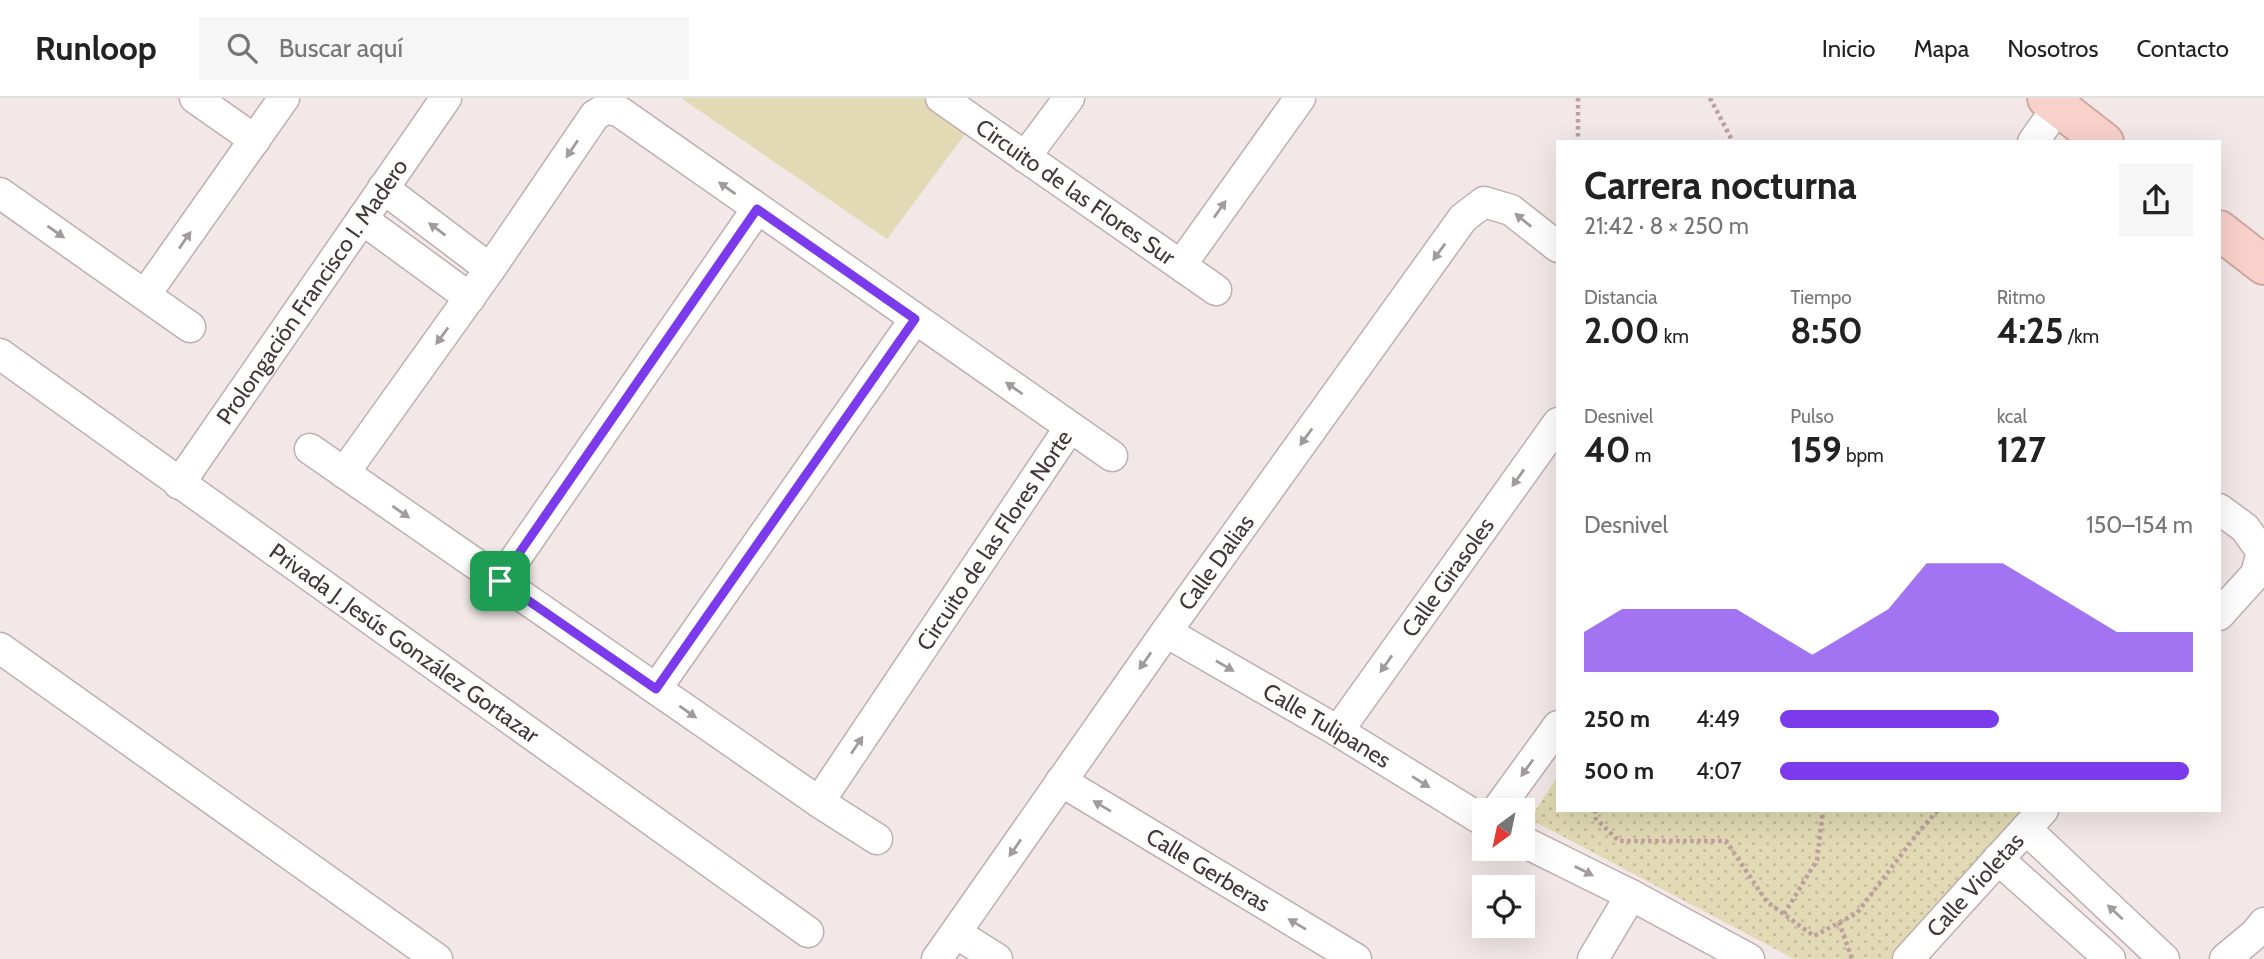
<!DOCTYPE html>
<html lang="es">
<head>
<meta charset="utf-8">
<style>
  body { margin:0; font-family:Cabin,sans-serif; background:#f6f6f6; color:#222; height:100vh; display:flex; flex-direction:column; font-size:26px; white-space:nowrap }
  * { box-sizing:border-box; margin:0 }
  p { font-size:23px; color:#767676 }
  .icon { flex:none; width:38px; height:38px; fill:none; stroke:currentColor; stroke-width:2; stroke-linecap:round; stroke-linejoin:round }
  .map { position:relative; flex:1; overflow:hidden }
  .sheet { position:absolute; left:1556px; top:42px; width:665px; height:672px; display:flex; flex-direction:column; background:#fff; border-radius:0px; box-shadow:0 7px 28px #0002 }
  .sheet>* { flex:none }
  .needle { width:46px; rotate:213deg }
  .controls { position:absolute; left:1472px; top:700px; display:grid; gap:14px }
  .controls a { display:grid; place-items:center; width:63px; height:63px; border-radius:0px; background:#fff; box-shadow:0 7px 28px #0002; font-size:35px }
  .pin { position:absolute; display:grid; place-items:center; width:60px; height:60px; color:#fff; margin:-30px; border-radius:14px; box-shadow:0 4px 10px #0006 }
  .round { display:grid; place-items:center; flex:none; width:74px; height:74px; border-radius:0px; background:#f6f6f6 }
  .summary { display:flex; align-items:center; justify-content:space-between; height:119px; padding:0 28px }
  h1 { font-size:38px; font-weight:700; line-height:52px }
  .figures { display:grid; grid-template-columns:repeat(3,1fr); gap:10px; height:119px; padding:7px 28px }
  .figures div { display:grid; align-content:center }
  .figures b { font-size:35px; font-weight:700 }
  .figures small { font-size:19px; font-weight:400 }
  .figures p { font-size:19px }
  .chart { height:196px; padding:14px 28px }
  .chart p { display:flex; justify-content:space-between }
  .chart svg { width:100%; height:126px; margin-top:7px; fill:#7c3aed; opacity:.7 }
  ul { padding:0 28px; list-style:none; font-size:23px }
  li { display:grid; grid-template-columns:112px 84px 1fr; align-items:center; height:52px }
  li i { height:18px; border-radius:9px; background:#7c3aed }
  header { display:flex; align-items:center; gap:42px; box-sizing:border-box; height:98px; padding:0 35px; background:#fff; border-bottom:2px solid #e0e0e0 }
  header strong { font-size:33px }
  nav { display:flex; gap:38px; margin-inline-start:auto; font-size:24px }
  .search { width:490px; height:63px; background:#f6f6f6; display:flex; align-items:center; gap:18px; box-sizing:border-box; padding:0 24px; border-radius:0px; color:#767676; font-size:26px }
  .map>svg:first-child { display:block }
  .grass { fill:#e1dab4 }
  .park { fill:url(#park-dots) }
  .lines { fill:none; stroke-linecap:round; stroke-linejoin:round }
  .street-casing { stroke:#bfafae; stroke-width:33 }
  .secondary-casing { stroke:#d2a6a1; stroke-width:42 }
  .path { stroke:#bc9f9e; stroke-width:4.5; stroke-dasharray:3.5 3.5; stroke-linecap:butt }
  .street { stroke:#fff; stroke-width:30 }
  .secondary { stroke:#f8d1ca; stroke-width:38 }
  .oneway { fill:#a29b9b }
  .route-casing { stroke:#fff; stroke-width:14 }
  .route { stroke:#7c3aed; stroke-width:9 }
  .labels { text-anchor:middle; stroke-width:5; stroke-linejoin:round; paint-order:stroke }
  .street-label { font-size:23px; fill:#443737; stroke:#fff }
</style>
</head>
<body>
<header>
<strong>Runloop</strong>
<div class="search"><svg class="icon" aria-label="search" viewBox="0 0 24 24"><circle cx="10" cy="10" r="6"/><path d="M15 15l6 6"/></svg>Buscar aquí</div>
<nav><a>Inicio</a><a>Mapa</a><a>Nosotros</a><a>Contacto</a></nav>
</header>
<div class="map">
<svg width="2264" height="861" viewBox="0 0 2264 861">
  <defs>
    <pattern id="park-dots" width="8" height="8" patternUnits="userSpaceOnUse" patternTransform="scale(1.75)"><rect width="8" height="8" fill="#e1dab4"/><path d="M2 2h.1M6 6h.1" fill="none" stroke="#c2bc9b" stroke-width="1.8" stroke-linecap="round"/></pattern>
  </defs>
  <rect width="100%" height="100%" fill="#f1e8e7"/>
  <!-- grass -->
  <path class="grass" d="M 681,0 L 923,0 L 968,32 L 887,141 Z"/>
  <!-- park -->
  <path class="park" d="M 1557,679 L 1558,712 L 2032,712 L 1894,861 L 1794,861 L 1530,721 Z"/>
  <g class="lines">
    <!-- street casing -->
    <g class="street-casing">
      <g id="street">
        <path d="M 195,0 L 255,42"/>
        <path id="s1" d="M 941,0 L 1216,192"/>
        <path d="M 2033,44 L 2064,0"/>
        <path d="M 1025,59 L 1069,0"/>
        <path d="M 383,90 L 490,171"/>
        <path d="M 0,95 L 190,229"/>
        <path d="M 362,121 L 470,200"/>
        <path d="M 1181,167 L 1300,0"/>
        <path d="M 145,197 L 284,0"/>
        <path id="s2" d="M 0,256 L 808,834"/>
        <path d="M 310,351 L 819,704 L 877,741"/>
        <path d="M 344,375 L 490,171 L 595,17 L 607,10 L 620,14 L 1112,358"/>
        <path id="s3" d="M 179,386 L 446,0"/>
        <path d="M 2219,411 L 2245,430 L 2262,454 L 2256,476 L 2219,517"/>
        <path d="M 500,483 L 757,111"/>
        <path id="s4" d="M 1166,534 L 1338,633 L 1484,723"/>
        <path d="M 0,550 L 437,861"/>
        <path d="M 656,591 L 915,221"/>
        <path id="s5" d="M 1338,633 L 1558,325"/>
        <path id="s6" d="M 1061,683 L 1356,861"/>
        <path id="s7" d="M 819,704 L 1070,329"/>
        <path d="M 1497,712 L 1558,628"/>
        <path d="M 2026,731 L 2164,861"/>
        <path d="M 1522,743 L 1631,797 L 1749,861"/>
        <path d="M 1998,761 L 2110,861"/>
        <path d="M 956,835 L 997,861"/>
        <path id="s8" d="M 937,861 L 1166,534 L 1463,120 L 1484,104 L 1511,112 L 1558,149"/>
        <path d="M 1593,861 L 1631,797"/>
        <path id="s9" d="M 1908,861 L 2043,712"/>
        <path d="M 2225,861 L 2255,836 L 2264,825"/>
      </g>
    </g>
    <!-- secondary casing -->
    <g class="secondary-casing">
      <path id="secondary" d="M 2047,0 L 2104,44
        M 2219,132 L 2264,167"/>
    </g>
    <!-- path -->
    <path class="path" d="M 1578,0 L 1578,44
      M 1710,0 L 1733,44
      M 1595,712 L 1596,721 L 1619,743 L 1726,743 L 1767,804 L 1814,838 L 1857,815 L 1917,736 L 1938,712
      M 1784,816 L 1817,762 L 1823,712
      M 1839,824 L 1852,861"/>
    <!-- street -->
    <use href="#street" class="street"/>
    <!-- secondary -->
    <use href="#secondary" class="secondary"/>
  </g>
  <!-- one-way arrows -->
  <defs><path id="oneway-solid" d="M-6-.8H1V-3.2L6.5 0L1 3.2V.8H-6Z" transform="scale(1.75)"/></defs>
  <g class="oneway">
    <use href="#oneway-solid" transform="translate(572 51) rotate(124)"/>
    <use href="#oneway-solid" transform="translate(727 90) rotate(-145)"/>
    <use href="#oneway-solid" transform="translate(1220 111) rotate(-55)"/>
    <use href="#oneway-solid" transform="translate(1523 122) rotate(-141)"/>
    <use href="#oneway-solid" transform="translate(437 131) rotate(-143)"/>
    <use href="#oneway-solid" transform="translate(56 134) rotate(35)"/>
    <use href="#oneway-solid" transform="translate(185 142) rotate(-55)"/>
    <use href="#oneway-solid" transform="translate(1439 154) rotate(126)"/>
    <use href="#oneway-solid" transform="translate(442 238) rotate(126)"/>
    <use href="#oneway-solid" transform="translate(1014 290) rotate(-145)"/>
    <use href="#oneway-solid" transform="translate(1306 339) rotate(126)"/>
    <use href="#oneway-solid" transform="translate(1518 380) rotate(125)"/>
    <use href="#oneway-solid" transform="translate(401 414) rotate(35)"/>
    <use href="#oneway-solid" transform="translate(1145 563) rotate(125)"/>
    <use href="#oneway-solid" transform="translate(1386 566) rotate(125)"/>
    <use href="#oneway-solid" transform="translate(1225 568) rotate(30)"/>
    <use href="#oneway-solid" transform="translate(688 614) rotate(35)"/>
    <use href="#oneway-solid" transform="translate(857 647) rotate(-56)"/>
    <use href="#oneway-solid" transform="translate(1527 670) rotate(126)"/>
    <use href="#oneway-solid" transform="translate(1421 684) rotate(32)"/>
    <use href="#oneway-solid" transform="translate(1102 708) rotate(-149)"/>
    <use href="#oneway-solid" transform="translate(1015 750) rotate(125)"/>
    <use href="#oneway-solid" transform="translate(1584 773) rotate(27)"/>
    <use href="#oneway-solid" transform="translate(2115 814) rotate(-137)"/>
    <use href="#oneway-solid" transform="translate(1297 826) rotate(-149)"/>
  </g>
  <g class="lines">
    <!-- route casing -->
    <g class="route-casing">
      <path id="route" d="M 757,111 L 915,221 L 656,591 L 500,483 Z"/>
    </g>
    <!-- route -->
    <use href="#route" class="route"/>
  </g>
  <g class="labels">
    <!-- street labels -->
    <g class="street-label">
      <text dy="8" stroke="none"><textPath href="#s1" startOffset="164">Circuito de las Flores Sur</textPath></text>
      <text dy="8" stroke="none"><textPath href="#s3" startOffset="234">Prolongación Francisco I. Madero</textPath></text>
      <text dy="8" stroke="none"><textPath href="#s7" startOffset="315">Circuito de las Flores Norte</textPath></text>
      <text dy="8" stroke="none"><textPath href="#s8" startOffset="485">Calle Dalias</textPath></text>
      <text dy="8" stroke="none"><textPath href="#s5" startOffset="189">Calle Girasoles</textPath></text>
      <text dy="8" stroke="none"><textPath href="#s2" startOffset="497">Privada J. Jesús González Gortazar</textPath></text>
      <text dy="8" stroke="none"><textPath href="#s4" startOffset="186">Calle Tulipanes</textPath></text>
      <text dy="8" stroke="none"><textPath href="#s6" startOffset="172">Calle Gerberas</textPath></text>
      <text dy="8" stroke="none"><textPath href="#s9" startOffset="100">Calle Violetas</textPath></text>
    </g>
  </g>
</svg>
<div class="controls">
<a><svg class="needle" viewBox="-14 -14 28 28"><path d="M0-13l5 13h-10z" fill="#e53935"/><path d="M0 13l5-13h-10z" fill="#767676"/></svg></a>
<a><svg class="icon" aria-label="locate" viewBox="0 0 24 24"><circle cx="12" cy="12" r="6"/><path d="M12 2v4M12 18v4M2 12h4M18 12h4"/></svg></a>
</div>
<div class="pin" style="left:500px;top:483px;background:#1e9e55"><svg class="icon" aria-label="arrive" viewBox="0 0 24 24"><path d="M6 21V4h12l-3 4 3 4H6"/></svg></div>
<section class="sheet">
<div class="summary"><div><h1>Carrera nocturna</h1><p>21:42 · 8 × 250 m</p></div><a class="round"><svg class="icon" aria-label="share" viewBox="0 0 24 24"><path d="M12 15V3M7 8l5-5 5 5M5 13v7h14v-7"/></svg></a></div>
<div class="figures">
<div><p>Distancia</p><b>2.00<small> km</small></b></div>
<div><p>Tiempo</p><b>8:50</b></div>
<div><p>Ritmo</p><b>4:25<small> /km</small></b></div>
</div>
<div class="figures">
<div><p>Desnivel</p><b>40<small> m</small></b></div>
<div><p>Pulso</p><b>159<small> bpm</small></b></div>
<div><p>kcal</p><b>127</b></div>
</div>
<div class="chart"><p><span>Desnivel</span>150–154 m</p>
<svg viewBox="0 0 160 44" preserveAspectRatio="none"><path d="M0 44V30L10 22L20 22L30 22L40 22L50 30L60 38L70 30L80 22L90 6L100 6L110 6L120 14L130 22L140 30L150 30L160 30V44z"/></svg>
</div>
<ul>
<li><b>250 m</b>4:49<i style="width:53%"></i></li>
<li><b>500 m</b>4:07<i style="width:99%"></i></li>
</ul>
</section>
</div>
</body>
</html>
